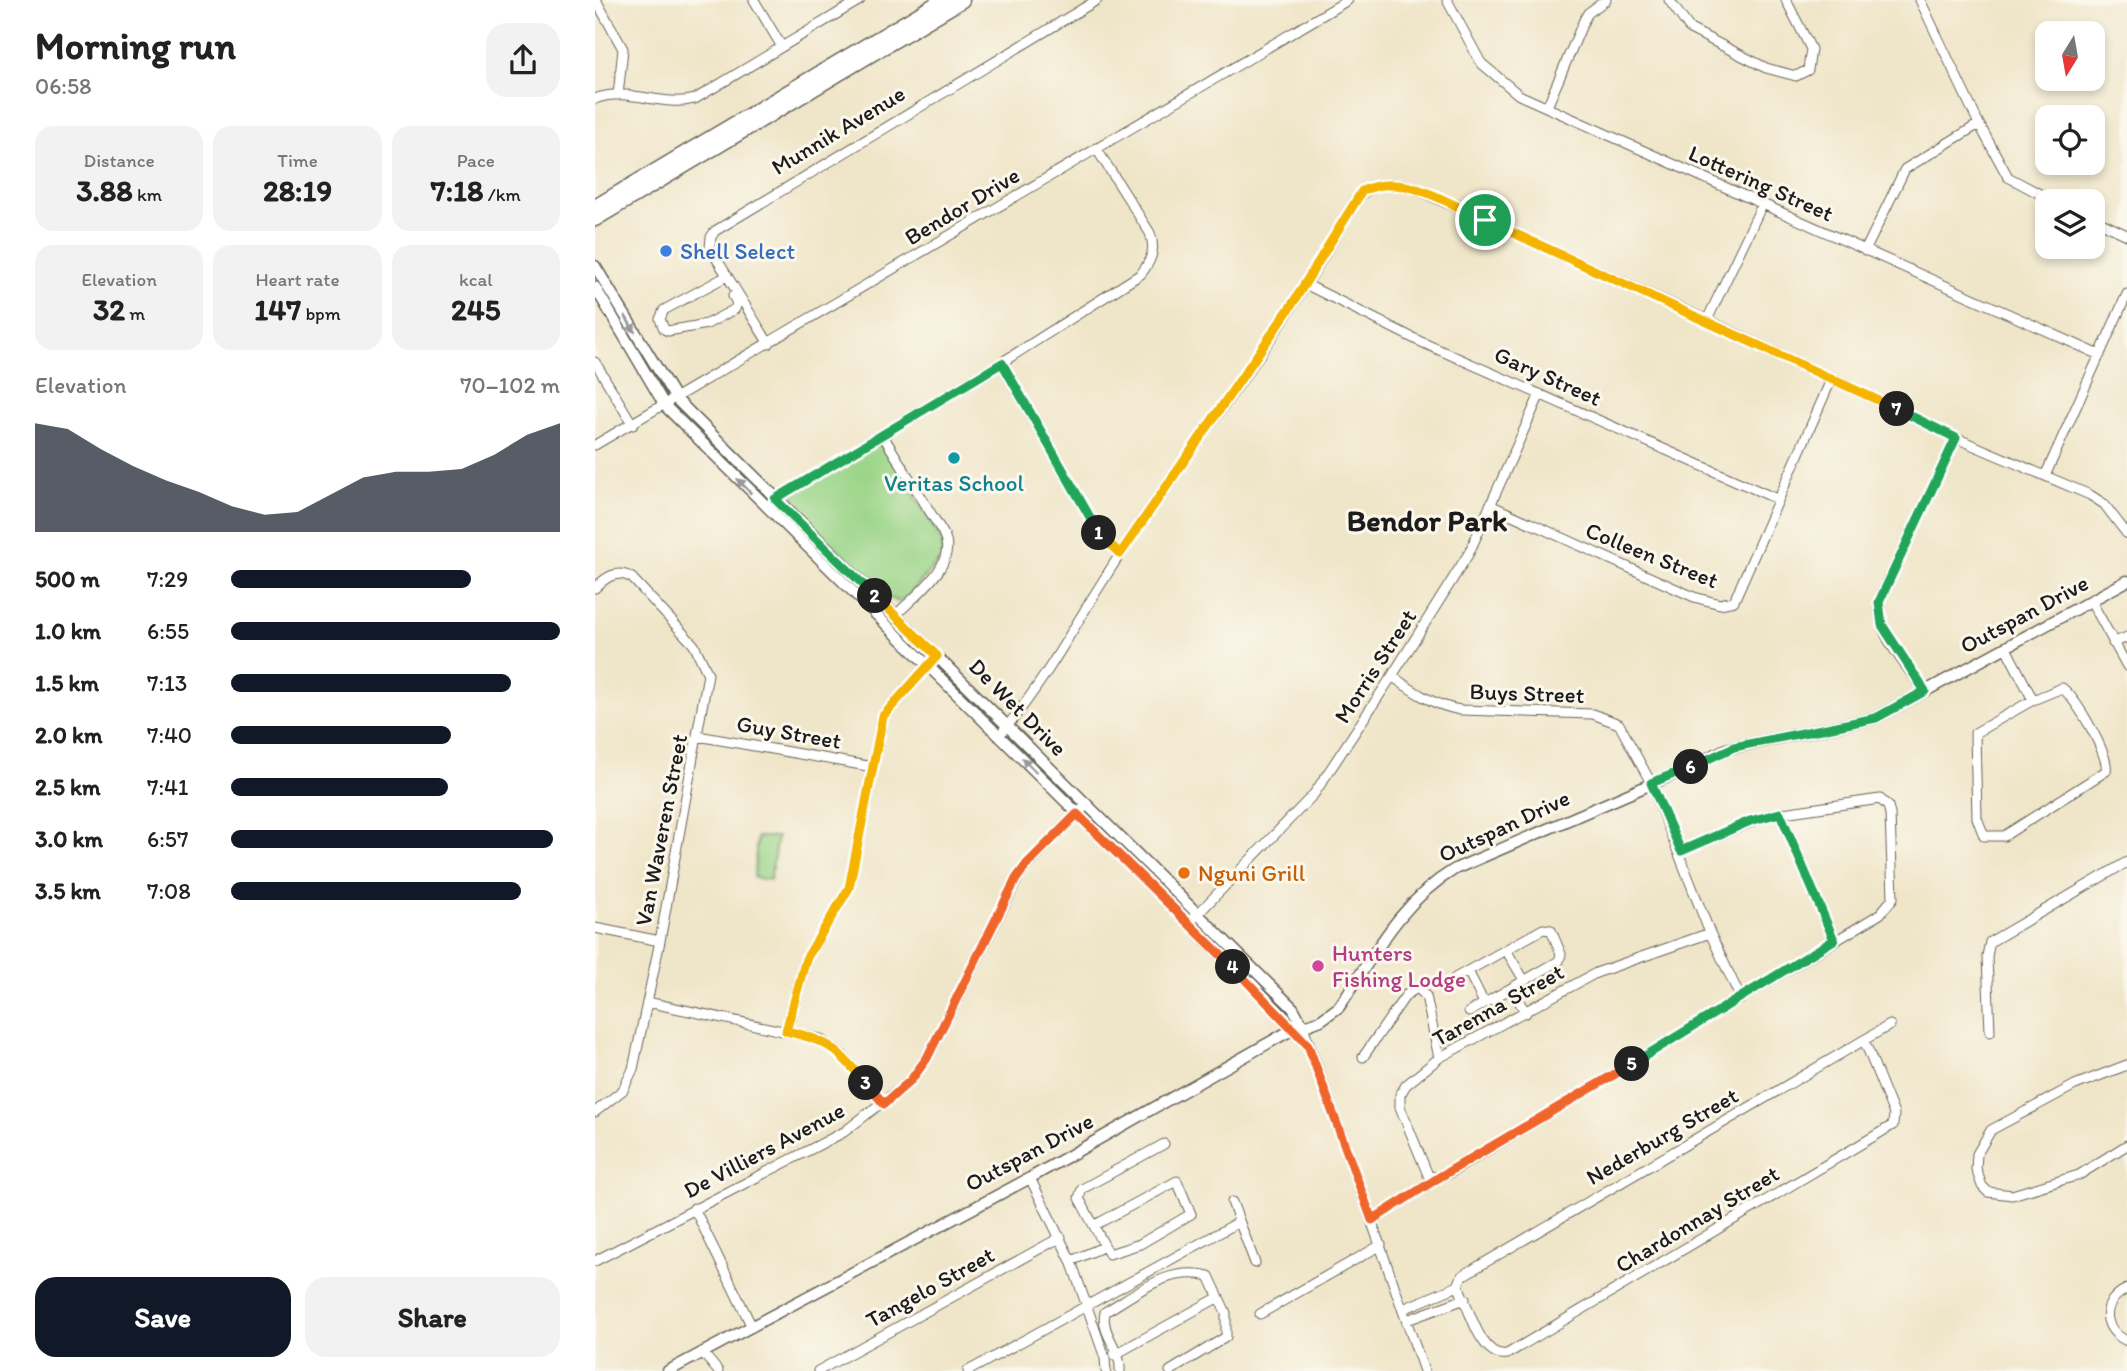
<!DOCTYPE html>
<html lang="en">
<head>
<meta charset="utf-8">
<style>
  body { margin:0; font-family:Itim,sans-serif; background:#f2f2f2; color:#222; height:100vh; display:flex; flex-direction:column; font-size:26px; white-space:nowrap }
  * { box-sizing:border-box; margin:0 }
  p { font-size:23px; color:#767676 }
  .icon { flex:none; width:38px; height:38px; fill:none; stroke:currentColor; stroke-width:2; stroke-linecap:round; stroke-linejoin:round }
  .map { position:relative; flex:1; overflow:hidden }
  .side { display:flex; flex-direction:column; background:#fff; width:595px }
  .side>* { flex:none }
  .needle { width:46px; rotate:191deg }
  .buttons { position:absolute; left:1440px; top:21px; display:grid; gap:14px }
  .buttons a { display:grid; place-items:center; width:70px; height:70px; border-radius:14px; background:#fff; box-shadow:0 4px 10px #0003; font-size:35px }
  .pin { position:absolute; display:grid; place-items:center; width:60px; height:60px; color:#fff; margin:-30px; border:4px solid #fff; border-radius:50%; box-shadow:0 2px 7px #0007 }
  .km { position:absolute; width:35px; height:35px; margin:-18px; border-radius:50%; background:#222; color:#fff; font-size:19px; line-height:35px; text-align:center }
  .round { display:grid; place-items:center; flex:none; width:74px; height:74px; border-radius:21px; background:#f2f2f2 }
  .overview { display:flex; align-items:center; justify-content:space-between; height:119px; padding:0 35px }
  h1 { font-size:38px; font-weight:700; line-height:52px }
  .figures { display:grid; grid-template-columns:repeat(3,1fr); gap:10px; height:119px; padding:7px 35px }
  .figures div { display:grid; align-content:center; border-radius:18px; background:#f2f2f2; text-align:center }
  .figures b { font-size:30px; font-weight:700 }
  .figures small { font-size:19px; font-weight:400 }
  .figures p { font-size:19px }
  .chart { height:196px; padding:14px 35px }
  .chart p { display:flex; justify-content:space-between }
  .chart svg { width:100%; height:126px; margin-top:7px; fill:#111827; opacity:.7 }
  .primary-button { display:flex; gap:14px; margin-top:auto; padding:14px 35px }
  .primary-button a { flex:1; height:80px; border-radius:21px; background:#111827; color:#fff; font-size:28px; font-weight:700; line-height:80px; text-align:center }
  .primary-button a+a { background:#f2f2f2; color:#222 }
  ul { padding:0 35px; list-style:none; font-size:23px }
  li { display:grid; grid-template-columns:112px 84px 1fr; align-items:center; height:52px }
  li i { height:18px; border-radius:9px; background:#111827 }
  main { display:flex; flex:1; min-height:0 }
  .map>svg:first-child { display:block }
  .green { fill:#9ad487; stroke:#5b7852; stroke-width:2 }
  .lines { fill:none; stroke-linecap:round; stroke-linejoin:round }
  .minor-casing { stroke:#666258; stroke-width:11 }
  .tertiary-casing { stroke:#666258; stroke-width:13 }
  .primary-casing { stroke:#666258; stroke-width:17 }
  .minor { stroke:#fff; stroke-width:9 }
  .tertiary { stroke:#fff; stroke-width:10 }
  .primary { stroke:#fff; stroke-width:14 }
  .oneway { fill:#999 }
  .split-1-casing { stroke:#fff; stroke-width:14 }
  .split-2-casing { stroke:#fff; stroke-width:14 }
  .split-3-casing { stroke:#fff; stroke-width:14 }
  .split-4-casing { stroke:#fff; stroke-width:14 }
  .split-5-casing { stroke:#fff; stroke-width:14 }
  .split-6-casing { stroke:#fff; stroke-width:14 }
  .split-7-casing { stroke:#fff; stroke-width:14 }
  .split-8-casing { stroke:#fff; stroke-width:14 }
  .split-1 { stroke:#f5b400; stroke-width:9 }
  .split-2 { stroke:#22a559; stroke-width:9 }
  .split-3 { stroke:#f5b400; stroke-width:9 }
  .split-4 { stroke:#f0652b; stroke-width:9 }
  .split-5 { stroke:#f0652b; stroke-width:9 }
  .split-6 { stroke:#22a559; stroke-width:9 }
  .split-7 { stroke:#22a559; stroke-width:9 }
  .split-8 { stroke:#f5b400; stroke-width:9 }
  .shop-dot { fill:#3f7fe0; stroke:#fbf7ec; stroke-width:2.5 }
  .culture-dot { fill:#0f9aa8; stroke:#fbf7ec; stroke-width:2.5 }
  .food-dot { fill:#e8710a; stroke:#fbf7ec; stroke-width:2.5 }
  .hotel-dot { fill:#d1479c; stroke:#fbf7ec; stroke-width:2.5 }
  .labels { text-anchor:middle; stroke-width:6; stroke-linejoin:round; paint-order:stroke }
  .street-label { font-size:23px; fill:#1c1c1c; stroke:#fbf7ec }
  .shop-label { font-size:23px; fill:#366cbe; stroke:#fbf7ec; text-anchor:start }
  .culture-label { font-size:23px; fill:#0d838f; stroke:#fbf7ec }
  .food-label { font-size:23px; fill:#c56008; stroke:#fbf7ec; text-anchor:start }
  .hotel-label { font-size:23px; fill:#b23c85; stroke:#fbf7ec; text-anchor:start }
  .district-label { font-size:30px; font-weight:bold; fill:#1c1c1c; stroke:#fbf7ec }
</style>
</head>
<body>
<main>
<section class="side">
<div class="overview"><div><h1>Morning run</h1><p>06:58</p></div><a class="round"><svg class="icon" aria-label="share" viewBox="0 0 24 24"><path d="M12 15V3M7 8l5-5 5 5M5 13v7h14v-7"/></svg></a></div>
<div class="figures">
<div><p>Distance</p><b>3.88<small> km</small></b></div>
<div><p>Time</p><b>28:19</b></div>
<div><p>Pace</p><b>7:18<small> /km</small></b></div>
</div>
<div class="figures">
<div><p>Elevation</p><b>32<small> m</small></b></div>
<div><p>Heart rate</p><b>147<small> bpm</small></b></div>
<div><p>kcal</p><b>245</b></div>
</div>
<div class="chart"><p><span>Elevation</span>70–102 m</p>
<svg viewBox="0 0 160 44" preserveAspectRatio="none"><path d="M0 44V6L10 8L20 15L30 21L40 26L50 30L60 35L70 38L80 37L90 31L100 25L110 23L120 23L130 22L140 17L150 10L160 6V44z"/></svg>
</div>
<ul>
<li><b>500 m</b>7:29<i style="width:73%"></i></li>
<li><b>1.0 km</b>6:55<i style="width:100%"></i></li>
<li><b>1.5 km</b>7:13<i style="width:85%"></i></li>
<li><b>2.0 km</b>7:40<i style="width:67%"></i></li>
<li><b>2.5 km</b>7:41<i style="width:66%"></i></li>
<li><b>3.0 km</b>6:57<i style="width:98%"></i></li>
<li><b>3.5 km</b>7:08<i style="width:88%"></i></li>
</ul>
<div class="primary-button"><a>Save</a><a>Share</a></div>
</section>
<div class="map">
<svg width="1532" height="1371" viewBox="0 0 1532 1371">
  <rect width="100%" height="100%" fill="#fbf7ec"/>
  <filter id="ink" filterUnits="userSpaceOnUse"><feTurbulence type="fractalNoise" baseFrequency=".0143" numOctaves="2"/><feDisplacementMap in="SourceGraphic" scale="14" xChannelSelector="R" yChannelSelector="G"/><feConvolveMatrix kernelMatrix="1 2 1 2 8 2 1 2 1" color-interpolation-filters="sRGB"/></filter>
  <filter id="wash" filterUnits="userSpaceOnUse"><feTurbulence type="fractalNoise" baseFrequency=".00686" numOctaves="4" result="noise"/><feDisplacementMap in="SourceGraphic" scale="28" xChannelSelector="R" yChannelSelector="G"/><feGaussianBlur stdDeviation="1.57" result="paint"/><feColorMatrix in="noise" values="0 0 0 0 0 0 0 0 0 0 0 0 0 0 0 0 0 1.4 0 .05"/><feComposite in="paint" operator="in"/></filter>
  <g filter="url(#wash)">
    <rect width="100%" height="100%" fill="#efe5c8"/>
    <!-- green -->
    <path class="green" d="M 279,442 L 291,448 L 348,542 L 346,559 L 312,597 L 303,602 L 288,595 L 201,508 L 199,493 Z
      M 162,837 L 182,837 L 175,880 L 159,878 Z"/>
  </g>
  <g filter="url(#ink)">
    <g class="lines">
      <!-- minor casing -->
      <g class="minor-casing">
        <path id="minor" d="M 1,0 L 28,49 L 23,95
          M 159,0 L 187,47
          M 852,0 L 886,63 L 924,95 L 1505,355
          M 1074,0 L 1095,29 L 1171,68 L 1201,76 L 1213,70 L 1216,49 L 1191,0
          M 1325,0 L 1384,124 L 1413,177 L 1458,201
          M 0,99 C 32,86 67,108 100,99 L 265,0
          M 952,107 L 989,20 L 993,13 L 1011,0
          M 1498,219 L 1532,235
          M 1270,251 L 1310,169 L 1384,124
          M 132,276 L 69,310 L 65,319 L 69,329 L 73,331 L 112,324 L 140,309 L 142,303 L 138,296
          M 710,284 L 824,341 L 1182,499
          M 1112,320 L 1167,205
          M 174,344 L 115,248 L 116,237 L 120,231 L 502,0
          M 0,362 L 38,425
          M 406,363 L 500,526 L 525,554
          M 287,434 L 348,533 C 365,564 320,595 301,615
          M 0,445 L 753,0
          M 1450,476 L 1532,294
          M 177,501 L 406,363 L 546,274 C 556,261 561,250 555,233 L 501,148
          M 895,505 L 1099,597 L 1125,604 L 1139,601 L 1236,380
          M 0,588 C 11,577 22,569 37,578 L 99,645 L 113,674 L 65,941 L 38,1069 L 28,1090 L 0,1112
          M 1496,601 L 1532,666
          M 1518,643 L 1532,637
          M 1411,648 L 1438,700
          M 797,676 C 819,692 838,705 865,710 L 998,714 L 1024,724 L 1056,783 L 1115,933 L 1146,999
          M 1467,688 C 1481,698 1515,756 1511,771 L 1409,836 L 1389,836 L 1382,818 L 1380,733 L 1438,700 Z
          M 1330,691 C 1312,666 1273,626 1287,594 L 1361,438
          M 408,731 C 455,676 486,612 526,553 C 603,436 694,326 759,202 C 775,183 793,181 816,187 L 1112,320 L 1361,438 L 1495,495 L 1509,504 L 1532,534
          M 103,736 L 278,767
          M 1185,813 L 1239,940
          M 1086,851 L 1174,815 L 1285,799 L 1293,806 L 1295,814 L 1298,898 L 1285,914 L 855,1173 L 843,1178 L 833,1175 L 805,1107 L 805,1095 L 811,1085 L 844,1058 L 1001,973 L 1115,933
          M 594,923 L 719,794 L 797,676 L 874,553 L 945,394
          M 0,928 L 65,941
          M 911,950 L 929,980
          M 873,971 L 889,1003
          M 860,978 L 948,929 L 956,930 L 966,954 L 964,961 L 874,1012
          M 916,988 L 931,1013
          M 52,1002 L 225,1039 L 248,1056 L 289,1104
          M 708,1026 L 829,1371
          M 191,1031 L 211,959 L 254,888 L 288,716 L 342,656
          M 1395,1032 L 1392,956 L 1395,942 L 1532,862
          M 1269,1040 L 1299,1114 L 1298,1125 L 912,1354 C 885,1359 874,1306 863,1286 L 867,1276 L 1269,1040 L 1295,1025
          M 768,1057 L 811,995 L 822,988 L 831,996 L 844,1058
          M 1532,1065 L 1480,1085 L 1396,1130 L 1382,1154 L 1381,1169 L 1387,1186 L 1393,1192 L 1417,1195 L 1484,1175 L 1532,1145
          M 435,1178 L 476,1261 L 510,1358 L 511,1371
          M 637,1202 L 660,1263
          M 99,1208 L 157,1327
          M 777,1220 L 843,1178
          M 500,1225 L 582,1181 L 596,1214 L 545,1244 L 514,1254 L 484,1198 L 487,1189 L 569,1144
          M 0,1261 L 249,1132 L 316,1080 L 337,1049 L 426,872 L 492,804
          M 476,1261 L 508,1247
          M 1532,1289 C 1506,1301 1506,1329 1532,1341
          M 808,1309 L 863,1286
          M 665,1314 L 786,1245
          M 812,1320 L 870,1299
          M 107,1352 L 123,1371
          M 519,1355 L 624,1297
          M 223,1371 L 466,1237
          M 373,1371 L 644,1222
          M 525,1371 C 527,1349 505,1334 510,1312 C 544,1292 573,1266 614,1276 L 631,1313 L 631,1337 L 575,1371"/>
      </g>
      <!-- tertiary casing -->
      <g class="tertiary-casing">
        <path id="tertiary" d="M 0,266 L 81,399 L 698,1008 L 708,1026
          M 0,287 L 70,406 L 701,1029
          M 73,1371 L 435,1178 L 691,1033 L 726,1020 L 744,1007 C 779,955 805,902 860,869 L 1091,769 L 1131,749 L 1281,718 L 1532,581"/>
      </g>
      <!-- primary casing -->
      <g class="primary-casing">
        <path id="primary" d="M 0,207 L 348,0
          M 0,219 L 367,0"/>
      </g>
      <!-- minor -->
      <use href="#minor" class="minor"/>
      <!-- tertiary -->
      <use href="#tertiary" class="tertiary"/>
      <!-- primary -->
      <use href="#primary" class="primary"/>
    </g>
    <!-- one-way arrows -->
    <defs><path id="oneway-solid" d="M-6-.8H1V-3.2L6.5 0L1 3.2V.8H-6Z" transform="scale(1.75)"/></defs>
    <g class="oneway">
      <use href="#oneway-solid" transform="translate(35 324) rotate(60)"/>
      <use href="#oneway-solid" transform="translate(149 486) rotate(-134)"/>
      <use href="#oneway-solid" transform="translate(434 765) rotate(-135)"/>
    </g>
  </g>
  <g class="lines" filter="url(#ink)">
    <!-- split-1 casing -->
    <g class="split-1-casing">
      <path id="split-1" d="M 504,533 L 525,554 L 698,303 L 767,191 C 808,171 852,203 890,220"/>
    </g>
    <!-- split-2 casing -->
    <g class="split-2-casing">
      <path id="split-2" d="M 280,596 L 180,499 L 407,363 L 504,533"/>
    </g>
    <!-- split-3 casing -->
    <g class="split-3-casing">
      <path id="split-3" d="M 271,1083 C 241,1049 236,1041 191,1031 L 211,959 L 254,888 L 288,716 L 342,656 L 280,596"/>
    </g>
    <!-- split-4 casing -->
    <g class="split-4-casing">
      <path id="split-4" d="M 271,1083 L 289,1104 L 316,1080 L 332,1058 L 421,879 L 432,864 L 482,814 L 638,967"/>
    </g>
    <!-- split-5 casing -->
    <g class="split-5-casing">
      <path id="split-5" d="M 638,967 L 713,1045 L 777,1220 L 843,1178 L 1037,1064"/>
    </g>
    <!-- split-6 casing -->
    <g class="split-6-casing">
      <path id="split-6" d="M 1037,1064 L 1239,940 L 1185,813 L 1155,821 L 1086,851 L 1056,783 L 1096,767"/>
    </g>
    <!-- split-7 casing -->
    <g class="split-7-casing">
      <path id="split-7" d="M 1096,767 L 1139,747 L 1281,718 L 1330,691 L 1287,625 L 1284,602 L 1361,438 L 1302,409"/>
    </g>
    <!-- split-8 casing -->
    <g class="split-8-casing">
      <path id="split-8" d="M 890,220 L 1302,409"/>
    </g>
    <!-- split-1 -->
    <use href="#split-1" class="split-1"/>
    <!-- split-2 -->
    <use href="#split-2" class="split-2"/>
    <!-- split-3 -->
    <use href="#split-3" class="split-3"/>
    <!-- split-4 -->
    <use href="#split-4" class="split-4"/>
    <!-- split-5 -->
    <use href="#split-5" class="split-5"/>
    <!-- split-6 -->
    <use href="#split-6" class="split-6"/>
    <!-- split-7 -->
    <use href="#split-7" class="split-7"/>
    <!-- split-8 -->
    <use href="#split-8" class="split-8"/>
  </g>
  <!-- markers -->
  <circle class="shop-dot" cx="71" cy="251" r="7"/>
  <circle class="culture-dot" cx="359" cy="458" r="7"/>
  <circle class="food-dot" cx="589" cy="873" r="7"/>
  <circle class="hotel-dot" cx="723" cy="966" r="7"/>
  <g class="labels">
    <!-- street labels -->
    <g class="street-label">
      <text transform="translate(243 130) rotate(-31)" y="8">Munnik Avenue</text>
      <text transform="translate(1166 183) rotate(24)" y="8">Lottering Street</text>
      <text transform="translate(367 206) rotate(-31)" y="8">Bendor Drive</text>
      <text transform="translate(953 376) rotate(24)" y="8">Gary Street</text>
      <text transform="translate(1057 555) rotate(22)" y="8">Colleen Street</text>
      <text transform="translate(1429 614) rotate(-28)" y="8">Outspan Drive</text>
      <text transform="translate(780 666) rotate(-57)" y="8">Morris Street</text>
      <text transform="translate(932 693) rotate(2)" y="8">Buys Street</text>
      <text transform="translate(423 707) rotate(45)" y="8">De Wet Drive</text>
      <text transform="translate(194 732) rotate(10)" y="8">Guy Street</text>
      <text transform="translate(909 826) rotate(-25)" y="8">Outspan Drive</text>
      <text transform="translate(66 830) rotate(-79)" y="8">Van Waveren Street</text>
      <text transform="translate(903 1005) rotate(-29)" y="8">Tarenna Street</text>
      <text transform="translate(1067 1136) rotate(-30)" y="8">Nederburg Street</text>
      <text transform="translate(169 1150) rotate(-28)" y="8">De Villiers Avenue</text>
      <text transform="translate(434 1152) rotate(-28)" y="8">Outspan Drive</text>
      <text transform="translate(1102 1219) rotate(-31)" y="8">Chardonnay Street</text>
      <text transform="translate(335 1287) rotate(-29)" y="8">Tangelo Street</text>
    </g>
    <!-- shop labels -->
    <g class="shop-label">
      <text x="85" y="259">Shell Select</text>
    </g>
    <!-- culture labels -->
    <g class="culture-label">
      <text x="359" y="491">Veritas School</text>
    </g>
    <!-- food labels -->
    <g class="food-label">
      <text x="603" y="881">Nguni Grill</text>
    </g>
    <!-- hotel labels -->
    <g class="hotel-label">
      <text x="737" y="961">Hunters<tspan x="737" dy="26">Fishing Lodge</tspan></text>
    </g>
    <!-- district labels -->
    <g class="district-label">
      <text x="832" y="531">Bendor Park</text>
    </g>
  </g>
</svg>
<div class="buttons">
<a><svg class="needle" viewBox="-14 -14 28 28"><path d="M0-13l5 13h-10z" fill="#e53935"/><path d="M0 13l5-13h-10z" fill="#767676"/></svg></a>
<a><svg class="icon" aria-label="locate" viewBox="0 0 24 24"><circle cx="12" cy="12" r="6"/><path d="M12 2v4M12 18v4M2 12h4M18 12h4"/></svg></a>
<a><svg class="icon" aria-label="layers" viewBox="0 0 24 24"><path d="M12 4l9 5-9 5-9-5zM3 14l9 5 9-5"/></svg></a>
</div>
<div class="pin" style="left:890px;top:220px;background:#1e9e55"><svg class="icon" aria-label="arrive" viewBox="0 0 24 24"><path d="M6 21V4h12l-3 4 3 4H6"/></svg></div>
<b class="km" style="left:504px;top:533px">1</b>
<b class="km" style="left:280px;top:596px">2</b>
<b class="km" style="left:271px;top:1083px">3</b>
<b class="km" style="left:638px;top:967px">4</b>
<b class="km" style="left:1037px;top:1064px">5</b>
<b class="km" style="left:1096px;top:767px">6</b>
<b class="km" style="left:1302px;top:409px">7</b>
</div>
</main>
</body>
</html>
